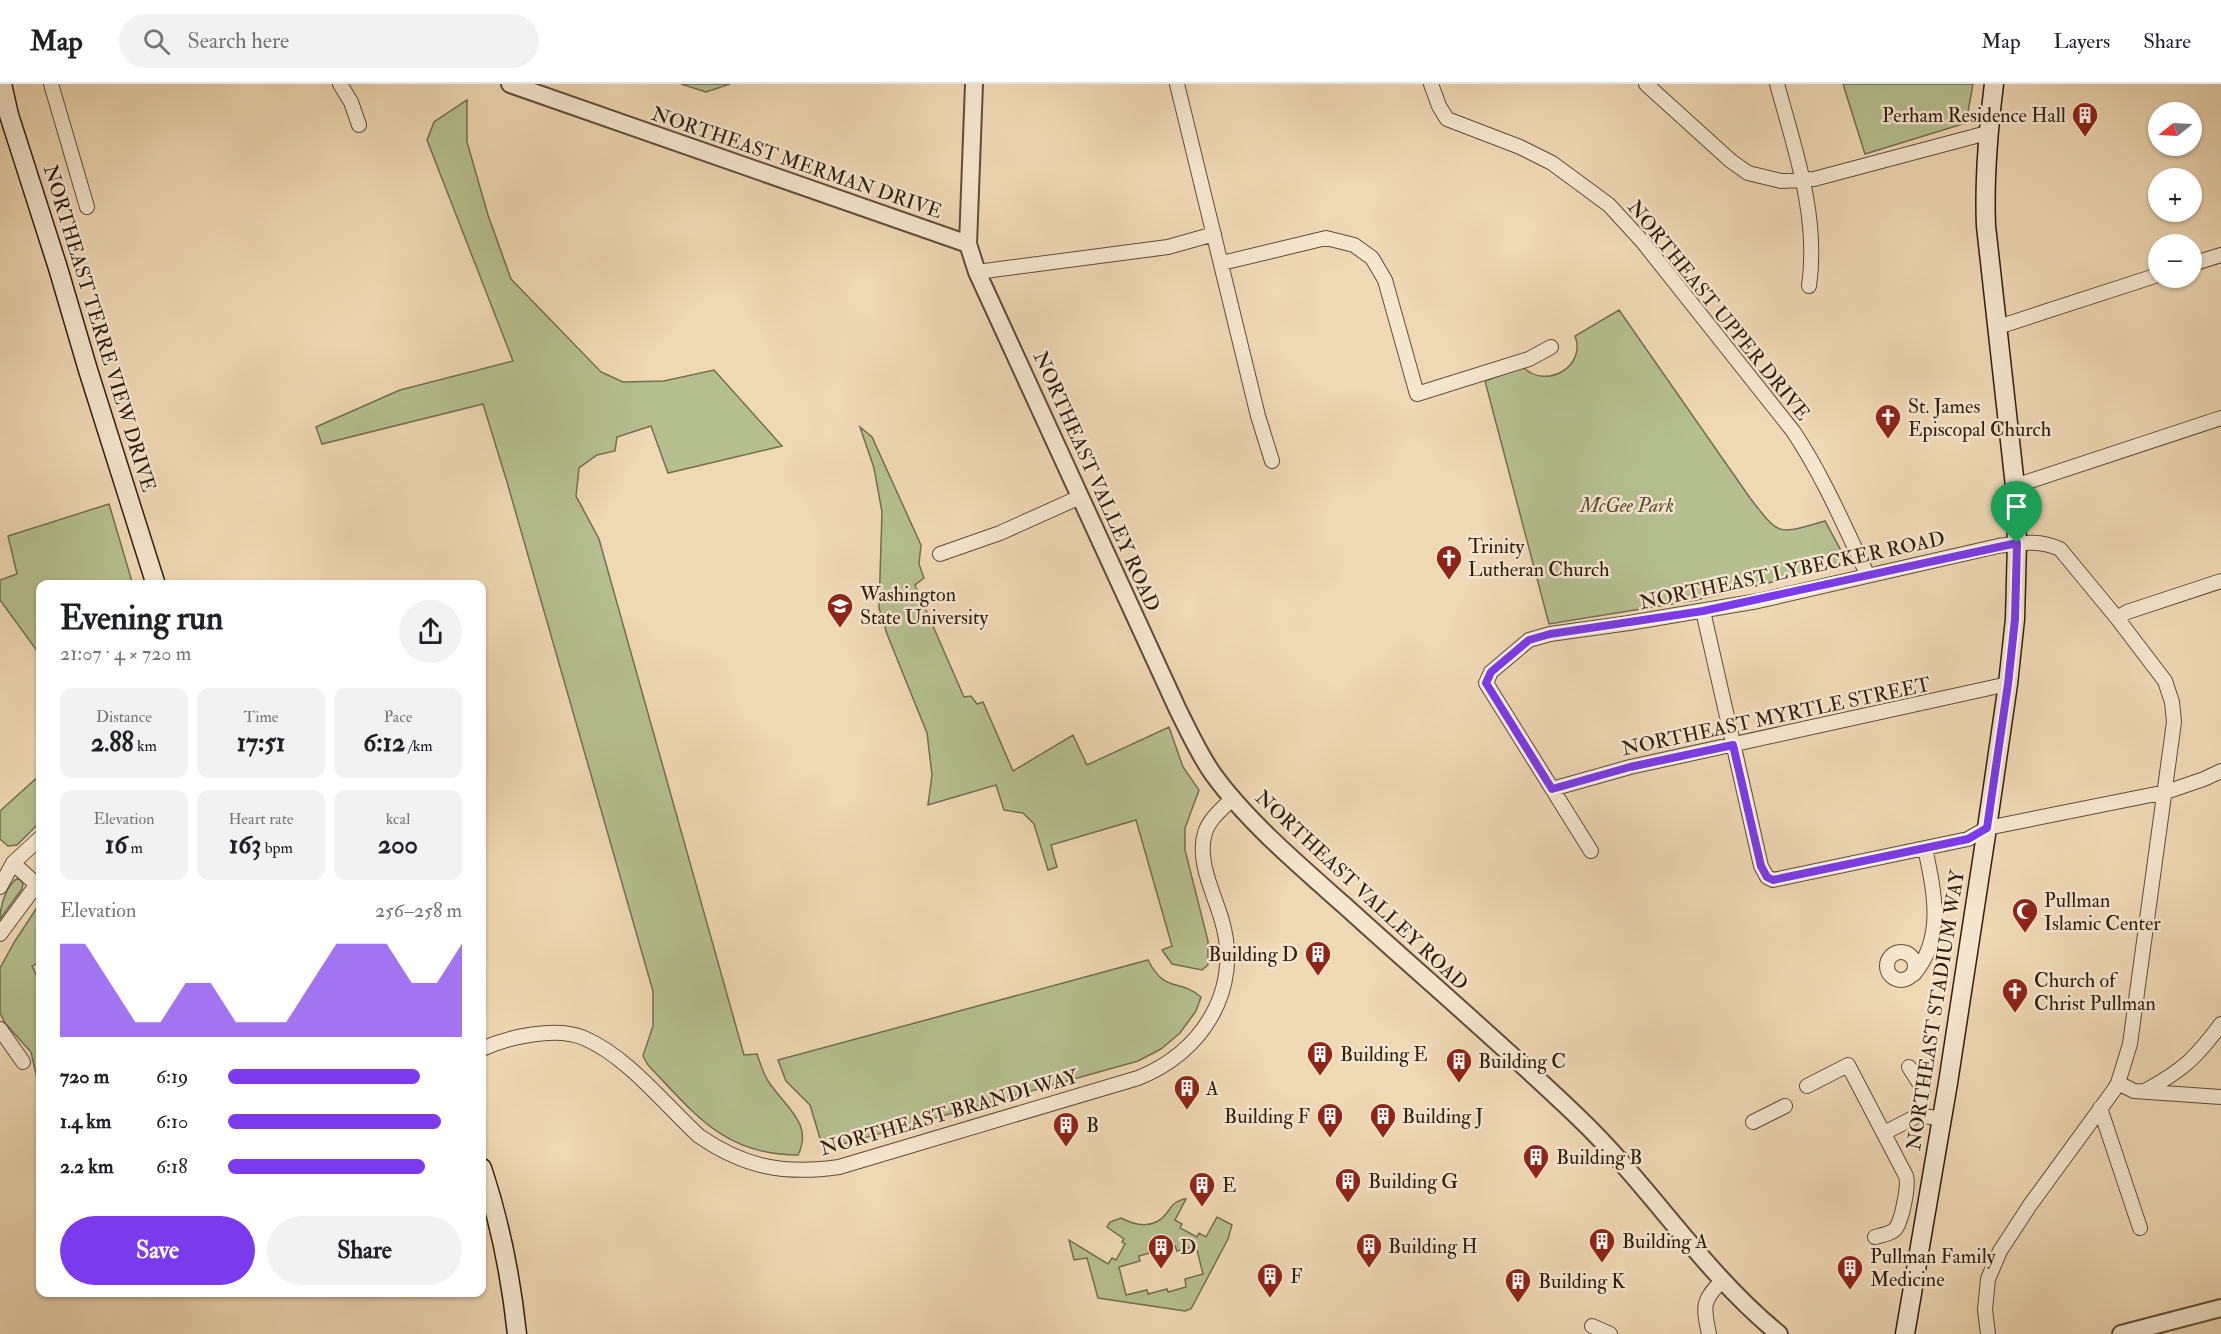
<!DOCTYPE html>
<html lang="en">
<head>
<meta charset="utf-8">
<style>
  body { margin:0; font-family:"IM FELL Double Pica",serif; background:#f2f2f2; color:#202124; height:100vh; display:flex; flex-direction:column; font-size:22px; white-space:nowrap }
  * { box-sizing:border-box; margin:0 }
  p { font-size:20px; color:#757577 }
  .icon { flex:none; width:33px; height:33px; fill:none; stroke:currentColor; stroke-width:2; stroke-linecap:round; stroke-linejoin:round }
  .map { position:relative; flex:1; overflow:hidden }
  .side { position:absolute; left:36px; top:496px; width:450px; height:717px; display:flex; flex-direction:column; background:#fff; border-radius:12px; box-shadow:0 2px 4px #0004 }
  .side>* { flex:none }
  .needle { width:39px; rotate:252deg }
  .controls { position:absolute; left:2148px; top:18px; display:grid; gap:12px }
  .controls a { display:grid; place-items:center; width:54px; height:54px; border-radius:50%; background:#fff; box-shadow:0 2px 4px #0004; font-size:30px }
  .pin { position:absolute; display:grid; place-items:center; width:51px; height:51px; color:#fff; margin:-62px -26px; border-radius:50% 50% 50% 0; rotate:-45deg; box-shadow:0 0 6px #0007 }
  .pin .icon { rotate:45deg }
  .round { display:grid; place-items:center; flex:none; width:63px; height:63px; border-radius:32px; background:#f2f2f2 }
  .summary { display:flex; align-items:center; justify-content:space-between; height:102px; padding:0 24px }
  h1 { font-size:33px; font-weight:700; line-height:45px }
  .figures { display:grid; grid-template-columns:repeat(3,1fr); gap:9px; height:102px; padding:6px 24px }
  .figures div { display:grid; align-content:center; border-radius:12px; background:#f2f2f2; text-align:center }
  .figures b { font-size:26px; font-weight:700 }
  .figures small { font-size:16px; font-weight:400 }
  .figures p { font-size:16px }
  .chart { height:168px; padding:12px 24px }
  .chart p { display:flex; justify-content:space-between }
  .chart svg { width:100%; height:108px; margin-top:6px; fill:#7c3aed; opacity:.7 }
  .primary-button { display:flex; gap:12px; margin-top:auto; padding:12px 24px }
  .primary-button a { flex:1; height:69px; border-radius:36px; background:#7c3aed; color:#fff; font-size:24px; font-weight:700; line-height:69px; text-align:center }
  .primary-button a+a { background:#f2f2f2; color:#202124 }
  ul { padding:0 24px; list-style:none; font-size:20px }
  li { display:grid; grid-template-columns:96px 72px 1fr; align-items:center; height:45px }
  li i { height:15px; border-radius:8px; background:#7c3aed }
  header { display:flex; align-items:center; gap:36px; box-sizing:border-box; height:84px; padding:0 30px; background:#fff; border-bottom:2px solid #e0e0e0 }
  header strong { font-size:28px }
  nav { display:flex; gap:33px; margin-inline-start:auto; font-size:21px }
  .search { width:420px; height:54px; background:#f2f2f2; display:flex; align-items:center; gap:15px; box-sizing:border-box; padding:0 21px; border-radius:33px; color:#757577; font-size:22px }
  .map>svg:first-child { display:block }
  .green { fill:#b5bf90; stroke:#736e50; stroke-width:1.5; fill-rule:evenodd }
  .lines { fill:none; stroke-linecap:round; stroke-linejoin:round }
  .minor-casing { stroke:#604c3a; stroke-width:16 }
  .tertiary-casing { stroke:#604c3a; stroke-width:20 }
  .secondary-casing { stroke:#311d11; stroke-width:21 }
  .minor { stroke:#f5e6ce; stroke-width:14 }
  .tertiary { stroke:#f5e6ce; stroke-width:16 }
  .secondary { stroke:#f5e6ce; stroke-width:18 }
  .route-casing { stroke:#fff; stroke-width:12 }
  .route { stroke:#7c3aed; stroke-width:8 }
  .labels { text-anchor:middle; stroke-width:5; stroke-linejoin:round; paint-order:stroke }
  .poi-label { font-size:20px; fill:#311d11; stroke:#f5e6ce; text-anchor:start }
  .street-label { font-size:20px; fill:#311d11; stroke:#f5e6ce }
  .park-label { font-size:20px; font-style:italic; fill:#594e37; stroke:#f5e6ce }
</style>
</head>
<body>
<header>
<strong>Map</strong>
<div class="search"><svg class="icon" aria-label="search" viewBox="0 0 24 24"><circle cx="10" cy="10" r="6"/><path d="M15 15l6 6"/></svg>Search here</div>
<nav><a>Map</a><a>Layers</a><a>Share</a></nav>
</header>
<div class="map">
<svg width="2221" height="1250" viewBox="0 0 2221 1250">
  <rect width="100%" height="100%" fill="#efd8b4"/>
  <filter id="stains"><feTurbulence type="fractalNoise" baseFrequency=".00333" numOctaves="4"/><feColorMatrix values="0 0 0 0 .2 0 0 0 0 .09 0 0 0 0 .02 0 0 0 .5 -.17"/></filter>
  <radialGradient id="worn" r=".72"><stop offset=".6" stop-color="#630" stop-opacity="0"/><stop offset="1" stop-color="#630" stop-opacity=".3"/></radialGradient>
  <!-- green -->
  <path class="green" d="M 681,0 L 730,0 L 706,8 Z
    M 1843,0 L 1973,0 L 1966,39 L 1865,70 Z
    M 467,16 L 467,58 L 488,131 L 511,195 L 601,288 L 623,298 L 664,297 L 714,286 L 782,362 L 668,389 L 651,342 L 617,353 L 615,367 L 597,371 L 579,384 L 576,412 L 599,455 L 744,971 L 757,970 C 760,978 763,989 768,997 C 784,1022 814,1039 798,1071 C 724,1071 695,1030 648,981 L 643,972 L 653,942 L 653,907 L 507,398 L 483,320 L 322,360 L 316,343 L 400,306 L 513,277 L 427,56 L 434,38 Z
    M 1619,226 L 1750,414 C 1781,454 1777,450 1825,437 L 1845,474 L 1844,481 L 1696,516 L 1549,540 L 1485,297 L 1523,283 C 1545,306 1587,283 1575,252 Z
    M 860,343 L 872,353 L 921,461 L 919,480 L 924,494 L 915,501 L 964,613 L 971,612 L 977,620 L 983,618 L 1013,687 L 1073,651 L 1087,681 L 1169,643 L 1183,683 L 1199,706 L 1185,744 L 1185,766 L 1208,857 L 1208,881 L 1202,886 L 1172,880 L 1162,866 L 1172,862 L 1136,736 L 1051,761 L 1057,783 L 1048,786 L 1034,740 L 1023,729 L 1004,726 L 996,701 L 928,721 L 932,691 L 927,649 L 887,550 L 879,524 L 882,428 L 874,384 Z
    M 109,420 L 133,501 L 40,501 L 40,571 L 0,516 L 0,496 L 17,490 L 8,452 Z
    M 40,691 L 40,738 L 17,761 L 8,762 L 0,755 L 0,727 Z
    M 18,794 L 23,799 L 22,805 L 0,835 C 0,823 6,801 18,794 Z
    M 40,819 L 40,878 L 32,882 L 40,899 L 40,1007 L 31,968 L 5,939 L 0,929 L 0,884 L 15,857 Z
    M 1148,876 C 1165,910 1179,894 1201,913 L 1196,927 L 1180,949 L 1161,965 L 1138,977 L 832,1063 L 825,1065 L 822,1061 L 810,1021 L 786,997 L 778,976 Z
    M 1184,1115 L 1186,1115 L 1175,1136 L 1182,1140 L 1180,1144 L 1197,1153 L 1199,1149 L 1206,1153 L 1217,1133 L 1232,1141 L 1228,1155 L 1191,1225 L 1185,1227 L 1098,1214 L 1087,1174 L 1074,1176 L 1069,1156 L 1108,1180 L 1112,1174 L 1116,1176 L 1125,1160 L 1122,1158 L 1124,1155 L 1107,1143 L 1110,1138 L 1121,1134 C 1136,1142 1154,1145 1166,1130 C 1172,1122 1173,1118 1184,1115 ZM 1175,1162 L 1177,1167 L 1196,1162 L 1203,1190 L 1185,1195 L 1186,1203 L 1168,1208 L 1167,1205 L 1148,1210 L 1147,1206 L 1126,1211 L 1119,1183 L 1140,1177 L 1139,1172 Z"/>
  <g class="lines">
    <!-- minor casing -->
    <g class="minor-casing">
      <path id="minor" d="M 51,0 L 87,123
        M 340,0 L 351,18 L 359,41
        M 1177,0 L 1258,332 L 1272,377
        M 1431,0 L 1439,22 L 1447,35 L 1520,63 L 1552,79 L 1609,121 L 1642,157 L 1793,347 C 1823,392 1844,441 1867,490
        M 1646,0 L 1731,77 L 1748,89 L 1781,97 L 1814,95 L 1987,49
        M 1777,0 C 1795,66 1819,133 1809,202
        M 1222,179 L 1326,154 L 1354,161 L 1372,174 L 1385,196 L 1417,310 L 1529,275 L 1551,263
        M 2192,180 L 2221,171
        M 977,188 L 1168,163 L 1214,150
        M 1998,243 L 2158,191
        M 2015,402 L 2221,334
        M 940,470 L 1000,449 L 1080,413
        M 1703,527 L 1761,782 L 1767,793 L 1773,796 L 1968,755 L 1987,744 L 2166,708 L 2204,695 L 2221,687
        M 2117,534 L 2127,528 L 2221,497
        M 1552,705 L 1630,683 L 2008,600
        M 1591,767 L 1486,599 L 1491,588 L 1529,556 L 1550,550 L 1629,539 L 1758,517 L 1998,462 C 2021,459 2038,455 2060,465 L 2117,534 L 2165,597 L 2172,618 L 2174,638 L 2130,960 L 2118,999 L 2114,1006 L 2030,1121 L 2000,1167 L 1988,1195 L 1985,1226 L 1988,1250
        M 13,779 L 37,801
        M 0,803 L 13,779 L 40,754
        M 0,850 L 40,796
        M1887 882a14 14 0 1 1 28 0a14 14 0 1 1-28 0Z
        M 1914,890 C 1945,853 1934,807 1925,764
        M 0,945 L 23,978
        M 482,965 C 508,953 556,942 584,954 C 628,973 664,1020 699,1052 C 744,1083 784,1091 839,1083 L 1138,994 C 1202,969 1242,906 1222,837 C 1215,811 1196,777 1205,749 C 1209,735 1223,724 1233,714
        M 1909,983 L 1923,1005 L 1919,1031
        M 2118,999 L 2134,1007 L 2221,1013
        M 1807,1002 L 1848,981 L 1906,1092 C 1909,1101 1902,1136 1896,1144 C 1892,1150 1881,1151 1875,1153
        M 2145,1007 C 2183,986 2196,974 2221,940
        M 2100,1024 L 2140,1144
        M 1753,1038 L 1785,1022
        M 1884,1049 L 1919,1031 L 1942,1035
        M 1592,1242 L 1610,1250
        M 1709,1250 C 1703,1222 1702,1216 1723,1196"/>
    </g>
    <!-- tertiary casing -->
    <g class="tertiary-casing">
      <path id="tertiary" d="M 510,0 L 968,160
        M 974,0 L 968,160 L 977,188 L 1178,626 C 1189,648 1199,670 1213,690 C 1247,737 1300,782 1344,821 C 1422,892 1503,961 1579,1034 C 1650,1102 1703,1188 1779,1250
        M 2121,1250 L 2221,1224"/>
    </g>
    <!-- secondary casing -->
    <g class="secondary-casing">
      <path id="secondary" d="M 2,0 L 9,31 L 58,184 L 88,286 L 156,501
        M 482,1084 C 500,1138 511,1194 517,1250
        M 1905,1250 L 1948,999 L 1987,744 L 2008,600 L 2015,535 L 2017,459 L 2015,402 L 1986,142 C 1984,94 1988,48 1994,0"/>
    </g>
    <!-- minor -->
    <use href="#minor" class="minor"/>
    <!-- tertiary -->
    <use href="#tertiary" class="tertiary"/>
    <!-- secondary -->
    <use href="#secondary" class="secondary"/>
  </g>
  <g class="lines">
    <!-- route casing -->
    <g class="route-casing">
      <path id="route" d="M 2017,459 L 2015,535 L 2008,600 L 1987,744 L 1968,755 L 1773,796 L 1767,793 L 1761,782 L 1733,661 L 1630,683 L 1552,705 L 1486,599 L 1491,588 L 1529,556 L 1550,550 L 1703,527 Z"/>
    </g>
    <!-- route -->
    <use href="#route" class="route"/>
  </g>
  <!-- icons -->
  <defs>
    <g id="building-pin" transform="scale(1.35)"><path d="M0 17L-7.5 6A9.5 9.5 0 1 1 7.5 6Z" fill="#8f2418" stroke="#f5e6ce"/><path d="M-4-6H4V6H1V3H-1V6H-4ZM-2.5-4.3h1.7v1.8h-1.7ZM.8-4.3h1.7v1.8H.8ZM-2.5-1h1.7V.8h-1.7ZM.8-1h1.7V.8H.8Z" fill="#fff"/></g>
    <g id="church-pin" transform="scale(1.35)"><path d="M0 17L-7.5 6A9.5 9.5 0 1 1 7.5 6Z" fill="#8f2418" stroke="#f5e6ce"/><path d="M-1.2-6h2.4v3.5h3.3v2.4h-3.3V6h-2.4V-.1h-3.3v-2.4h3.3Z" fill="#fff"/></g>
    <g id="university-pin" transform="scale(1.35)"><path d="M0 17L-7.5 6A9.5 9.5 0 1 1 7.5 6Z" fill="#8f2418" stroke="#f5e6ce"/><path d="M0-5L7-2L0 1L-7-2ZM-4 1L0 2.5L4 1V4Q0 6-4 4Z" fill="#fff"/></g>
    <g id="mosque-pin" transform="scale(1.35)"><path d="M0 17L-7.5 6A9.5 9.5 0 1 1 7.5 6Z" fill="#8f2418" stroke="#f5e6ce"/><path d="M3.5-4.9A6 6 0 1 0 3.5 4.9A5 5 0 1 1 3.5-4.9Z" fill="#fff"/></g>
  </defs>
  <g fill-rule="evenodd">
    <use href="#building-pin" x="2085" y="31"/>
    <use href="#church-pin" x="1888" y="333"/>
    <use href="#church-pin" x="1449" y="474"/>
    <use href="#university-pin" x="840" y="522"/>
    <use href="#mosque-pin" x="2025" y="827"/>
    <use href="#building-pin" x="1318" y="870"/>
    <use href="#church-pin" x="2015" y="907"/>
    <use href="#building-pin" x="1320" y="970"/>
    <use href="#building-pin" x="1459" y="977"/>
    <use href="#building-pin" x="1187" y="1004"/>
    <use href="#building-pin" x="1330" y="1032"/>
    <use href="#building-pin" x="1383" y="1032"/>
    <use href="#building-pin" x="1066" y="1041"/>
    <use href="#building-pin" x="1536" y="1073"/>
    <use href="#building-pin" x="1348" y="1097"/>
    <use href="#building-pin" x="1202" y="1101"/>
    <use href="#building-pin" x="1602" y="1157"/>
    <use href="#building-pin" x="1369" y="1162"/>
    <use href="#building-pin" x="1161" y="1163"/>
    <use href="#building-pin" x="1850" y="1184"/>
    <use href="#building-pin" x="1270" y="1192"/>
    <use href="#building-pin" x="1518" y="1197"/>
  </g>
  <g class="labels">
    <!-- poi labels -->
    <g class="poi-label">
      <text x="2066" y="38" text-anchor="end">Perham Residence Hall</text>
      <text x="1908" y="329">St. James<tspan x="1908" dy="23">Episcopal Church</tspan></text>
      <text x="1468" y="469">Trinity<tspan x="1468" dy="23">Lutheran Church</tspan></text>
      <text x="860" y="517">Washington<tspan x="860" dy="23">State University</tspan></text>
      <text x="2044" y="823">Pullman<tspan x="2044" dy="23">Islamic Center</tspan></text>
      <text x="1298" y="877" text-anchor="end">Building D</text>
      <text x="2034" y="903">Church of<tspan x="2034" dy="23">Christ Pullman</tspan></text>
      <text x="1340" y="977">Building E</text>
      <text x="1478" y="984">Building C</text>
      <text x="1206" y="1011">A</text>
      <text x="1310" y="1039" text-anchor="end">Building F</text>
      <text x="1402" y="1039">Building J</text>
      <text x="1086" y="1048">B</text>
      <text x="1556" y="1080">Building B</text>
      <text x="1368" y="1104">Building G</text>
      <text x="1222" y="1108">E</text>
      <text x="1622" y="1164">Building A</text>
      <text x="1388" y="1169">Building H</text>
      <text x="1180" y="1170">D</text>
      <text x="1870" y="1179">Pullman Family<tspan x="1870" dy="23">Medicine</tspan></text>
      <text x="1290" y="1199">F</text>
      <text x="1538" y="1204">Building K</text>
    </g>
    <!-- street labels -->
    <g class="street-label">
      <text transform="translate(797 78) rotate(19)" y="7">NORTHEAST MERMAN DRIVE</text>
      <text transform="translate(1719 226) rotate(51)" y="7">NORTHEAST UPPER DRIVE</text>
      <text transform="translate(100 244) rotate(73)" y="7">NORTHEAST TERRE VIEW DRIVE</text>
      <text transform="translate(1097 397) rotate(66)" y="7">NORTHEAST VALLEY ROAD</text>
      <text transform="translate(1792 486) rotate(-12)" y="7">NORTHEAST LYBECKER ROAD</text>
      <text transform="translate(1776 632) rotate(-12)" y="7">NORTHEAST MYRTLE STREET</text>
      <text transform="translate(1362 806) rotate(43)" y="7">NORTHEAST VALLEY ROAD</text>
      <text transform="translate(1935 926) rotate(-81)" y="7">NORTHEAST STADIUM WAY</text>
      <text transform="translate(949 1028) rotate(-16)" y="7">NORTHEAST BRANDI WAY</text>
    </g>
    <!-- park labels -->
    <g class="park-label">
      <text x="1627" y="428">McGee Park</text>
    </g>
  </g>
  <rect width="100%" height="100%" filter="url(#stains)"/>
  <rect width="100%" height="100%" fill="url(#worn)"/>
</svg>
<div class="controls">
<a><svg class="needle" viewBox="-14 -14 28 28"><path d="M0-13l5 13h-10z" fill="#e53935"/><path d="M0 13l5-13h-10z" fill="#757577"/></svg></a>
<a>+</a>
<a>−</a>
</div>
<div class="pin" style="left:2017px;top:459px;background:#1e9e55"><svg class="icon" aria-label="arrive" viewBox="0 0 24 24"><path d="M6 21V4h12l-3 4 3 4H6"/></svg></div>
<section class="side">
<div class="summary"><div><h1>Evening run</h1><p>21:07 · 4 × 720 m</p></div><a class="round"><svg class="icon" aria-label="share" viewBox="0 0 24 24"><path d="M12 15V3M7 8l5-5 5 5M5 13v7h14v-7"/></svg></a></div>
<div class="figures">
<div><p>Distance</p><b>2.88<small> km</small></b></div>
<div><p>Time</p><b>17:51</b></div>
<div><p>Pace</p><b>6:12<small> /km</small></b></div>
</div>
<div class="figures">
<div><p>Elevation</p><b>16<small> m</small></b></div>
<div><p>Heart rate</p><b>163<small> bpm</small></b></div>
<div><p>kcal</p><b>200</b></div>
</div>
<div class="chart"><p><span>Elevation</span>256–258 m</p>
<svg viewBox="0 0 160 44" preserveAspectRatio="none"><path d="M0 44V6L10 6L20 22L30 38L40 38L50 22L60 22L70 38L80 38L90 38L100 22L110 6L120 6L130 6L140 22L150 22L160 6V44z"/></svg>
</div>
<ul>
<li><b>720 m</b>6:19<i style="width:82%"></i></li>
<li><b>1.4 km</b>6:10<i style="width:91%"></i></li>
<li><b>2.2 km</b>6:18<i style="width:84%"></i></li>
</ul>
<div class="primary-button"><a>Save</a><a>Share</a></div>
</section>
</div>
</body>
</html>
